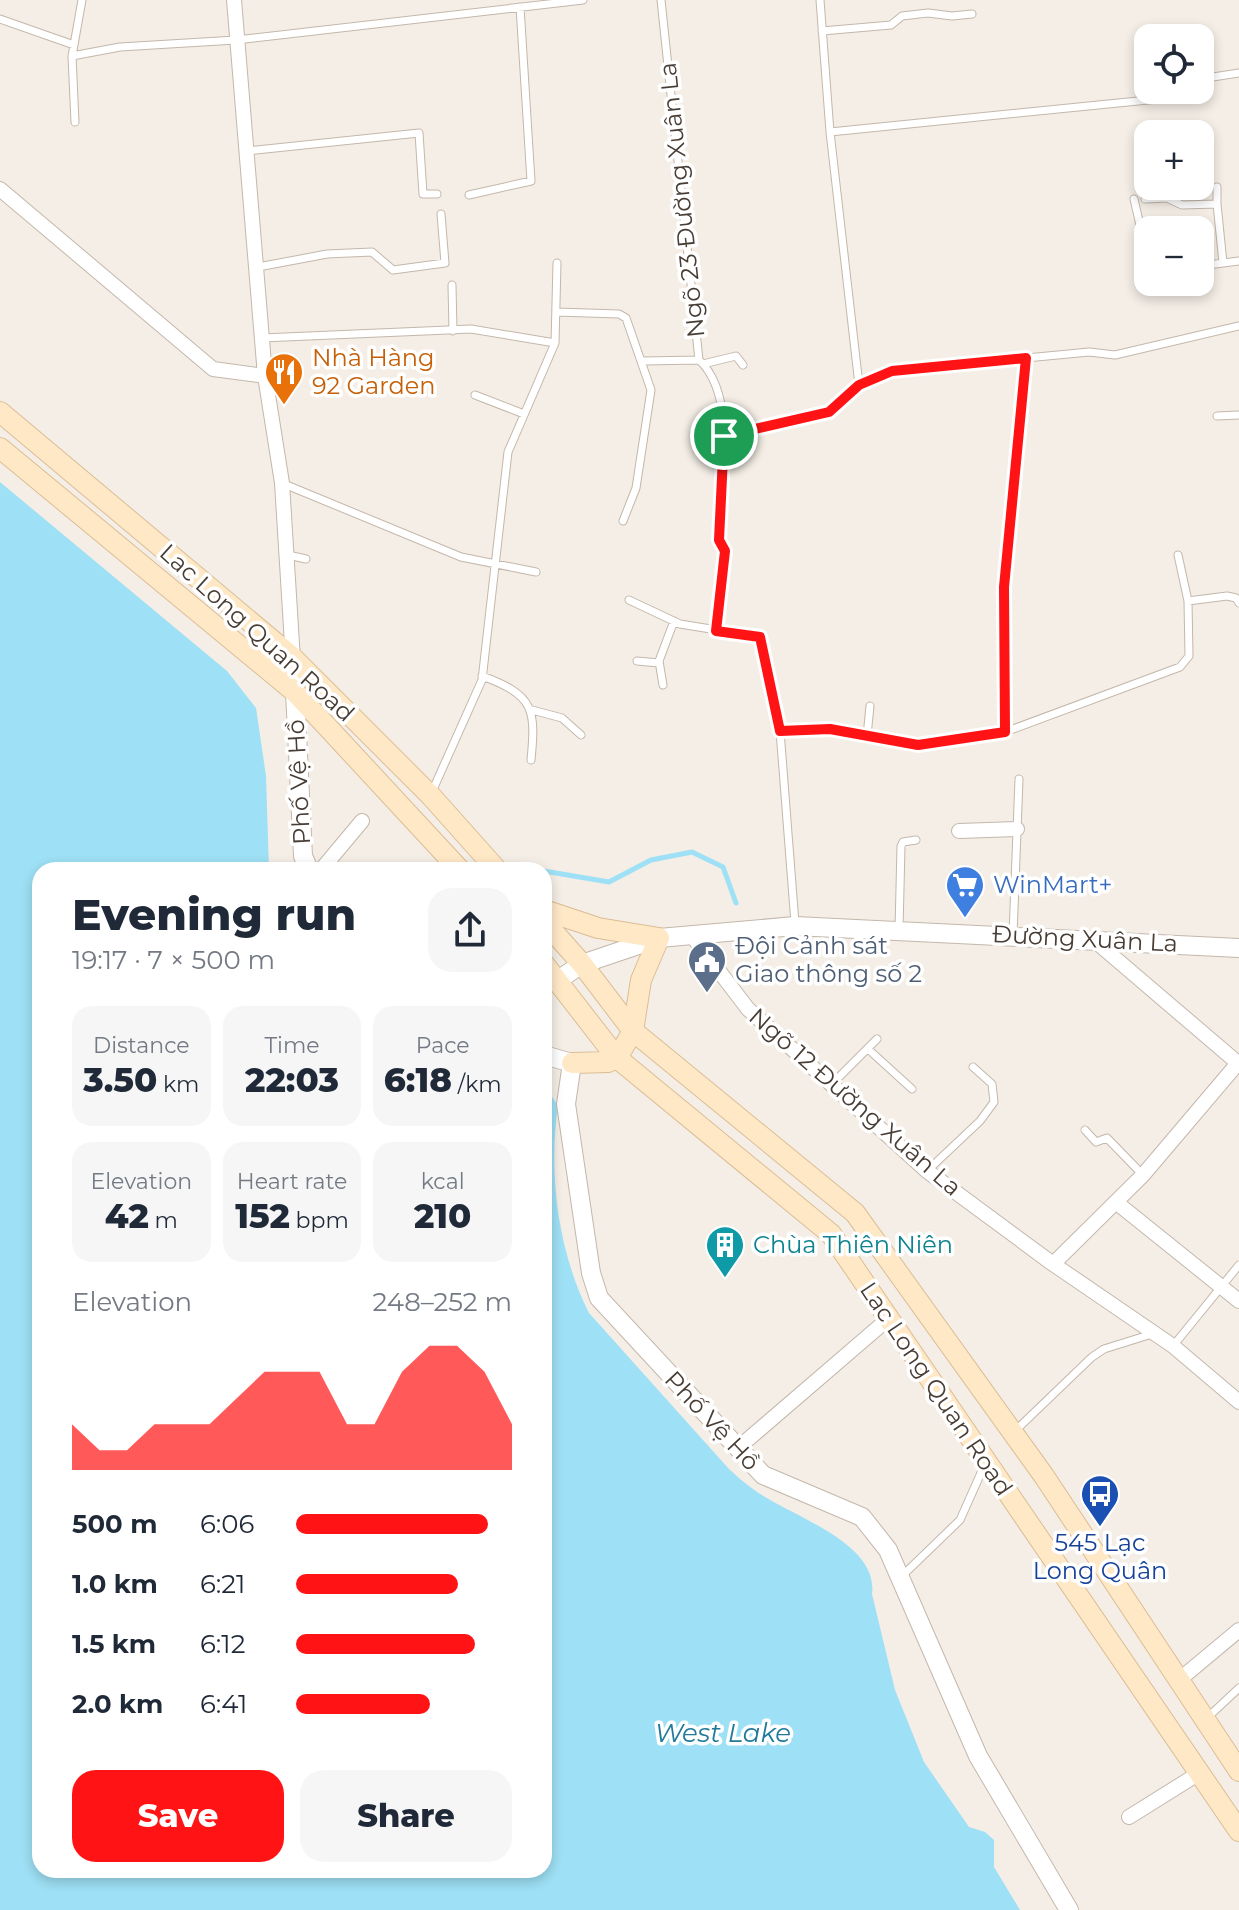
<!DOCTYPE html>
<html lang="en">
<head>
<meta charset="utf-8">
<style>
  body { margin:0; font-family:Montserrat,sans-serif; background:#f6f6f7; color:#1f2937; height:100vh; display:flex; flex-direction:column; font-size:30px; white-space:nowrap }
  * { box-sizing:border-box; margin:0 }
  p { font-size:26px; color:#747a83 }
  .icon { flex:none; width:44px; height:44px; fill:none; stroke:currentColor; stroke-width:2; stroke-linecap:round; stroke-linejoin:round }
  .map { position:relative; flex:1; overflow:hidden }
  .panel { position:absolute; left:32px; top:862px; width:520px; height:1016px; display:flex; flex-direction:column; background:#fff; border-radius:24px; box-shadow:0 4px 12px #0003 }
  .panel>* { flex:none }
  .controls { position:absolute; left:1134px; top:24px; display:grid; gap:16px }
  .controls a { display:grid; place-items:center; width:80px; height:80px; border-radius:16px; background:#fff; box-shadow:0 4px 12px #0003; font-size:40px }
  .pin { position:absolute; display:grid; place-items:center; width:68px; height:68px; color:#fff; margin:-34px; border:4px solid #fff; border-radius:50%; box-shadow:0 2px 8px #0007 }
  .round { display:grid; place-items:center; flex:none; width:84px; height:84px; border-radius:24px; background:#f6f6f7 }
  .headline { display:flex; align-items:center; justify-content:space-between; height:136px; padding:0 40px }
  h1 { font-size:44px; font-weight:800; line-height:60px }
  .figures { display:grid; grid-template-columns:repeat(3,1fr); gap:12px; height:136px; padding:8px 40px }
  .figures div { display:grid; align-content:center; border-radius:20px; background:#f6f6f7; text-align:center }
  .figures b { font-size:34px; font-weight:800 }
  .figures small { font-size:22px; font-weight:400 }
  .figures p { font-size:22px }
  .chart { height:224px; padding:16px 40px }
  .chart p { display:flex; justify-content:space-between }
  .chart svg { width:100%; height:144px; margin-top:8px; fill:#ff1315; opacity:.7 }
  .cta { display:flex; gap:16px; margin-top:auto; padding:16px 40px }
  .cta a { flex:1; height:92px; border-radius:24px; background:#ff1315; color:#fff; font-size:32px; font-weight:800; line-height:92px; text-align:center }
  .cta a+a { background:#f6f6f7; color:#1f2937 }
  ul { padding:0 40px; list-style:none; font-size:26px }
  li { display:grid; grid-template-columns:128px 96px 1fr; align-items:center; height:60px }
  li i { height:20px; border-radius:10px; background:#ff1315 }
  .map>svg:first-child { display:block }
  .water { fill:#9ee0f5 }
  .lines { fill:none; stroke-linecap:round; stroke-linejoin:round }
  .stream { stroke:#9ee0f5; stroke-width:5 }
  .service-casing { stroke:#c4b7ab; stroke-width:9 }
  .minor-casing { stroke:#c4b7ab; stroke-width:16 }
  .tertiary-casing { stroke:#c4b7ab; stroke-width:20 }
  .secondary-casing { stroke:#dbbd95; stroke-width:22 }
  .service { stroke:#fff; stroke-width:7 }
  .minor { stroke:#fff; stroke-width:14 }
  .tertiary { stroke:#fff; stroke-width:18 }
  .secondary { stroke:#ffe8c6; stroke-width:20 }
  .route-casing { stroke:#fff; stroke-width:16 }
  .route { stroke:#ff1315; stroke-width:10 }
  .labels { text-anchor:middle; stroke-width:7; stroke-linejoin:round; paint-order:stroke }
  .street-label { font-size:24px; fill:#483d35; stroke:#fff }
  .food-label { font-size:24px; fill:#c56008; stroke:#fff; text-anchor:start }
  .shop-label { font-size:24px; fill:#366cbe; stroke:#fff; text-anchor:start }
  .service-label { font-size:24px; fill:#4e5e75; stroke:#fff; text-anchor:start }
  .culture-label { font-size:24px; fill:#0d838f; stroke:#fff; text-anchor:start }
  .transit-label { font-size:24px; fill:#164399; stroke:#fff }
  .water-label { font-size:26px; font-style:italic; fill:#227a9a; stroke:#fff }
</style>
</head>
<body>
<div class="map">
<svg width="1239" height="1910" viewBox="0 0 1239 1910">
  <rect width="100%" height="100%" fill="#f4eee6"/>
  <!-- water -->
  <path class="water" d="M 0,482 L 227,671 L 256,708 L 266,776 L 269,870 L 40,870 L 40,1870 L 544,1870 L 544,1084 L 558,1106 C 548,1173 558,1252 589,1313 L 729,1469 C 737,1476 744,1483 753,1489 C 787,1515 879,1541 872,1594 L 895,1690 L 924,1762 L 969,1827 L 985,1832 L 994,1840 L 994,1867 L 1020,1910 L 0,1910 Z"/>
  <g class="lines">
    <!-- stream -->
    <path class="stream" d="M 525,868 L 539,870
      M 544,871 L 609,882 L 651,860 L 692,852 L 723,867 L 736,903"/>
    <!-- service casing -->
    <g class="service-casing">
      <path id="service" d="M 661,0 L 699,360 C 739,396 721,491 719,540 L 725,551 L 716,631
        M 820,0 L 830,132 L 859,385
        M 0,19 L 74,45
        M 822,31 L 891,25 L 902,16 L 928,13 L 952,16 L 972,14
        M 72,56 L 120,47 L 236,40 L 583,0
        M 1200,79 L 1239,73
        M 75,122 L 72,56 L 82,0
        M 830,132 L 1168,98 L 1199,95 L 1198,90
        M 247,151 L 419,133 L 423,194 L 437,194
        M 1217,187 L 1217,204
        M 469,195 L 531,181 L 520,7
        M 1134,199 L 1148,260
        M 1145,199 L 1167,198 L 1182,205 L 1217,204 L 1223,263
        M 1200,266 L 1239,261
        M 258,267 L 327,254 L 372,252 L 393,270 L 445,263 L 441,214
        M 452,285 L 453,331
        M 556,312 L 619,314 L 626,318 L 651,390 L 636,488 L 623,521
        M 262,338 L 471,329 L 555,343
        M 644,361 L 699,360
        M 703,364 L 736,356 L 743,365
        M 475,395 L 524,414
        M 1217,416 L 1239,415
        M 724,436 L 829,412 L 859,385 L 892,371 L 1089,352 L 1115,355 L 1239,326
        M 284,484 L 461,557 L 536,572
        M 288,555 L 306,559
        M 1178,555 L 1188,601
        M 629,600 L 680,624 L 760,637 L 780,731 L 795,923
        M 637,661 L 659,663
        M 482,676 C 534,695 536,709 531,760
        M 663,685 L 659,661 L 674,621
        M 532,710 L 562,718 L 581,735
        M 780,731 L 830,729 L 918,745 L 1005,732 L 1180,667 L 1189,656 L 1188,601 L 1227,596 L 1236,598 L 1239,603
        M 1005,732 L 1004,587 L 1026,358
        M 867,736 L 870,706
        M 431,794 L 482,680 L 508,452 L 555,343 L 557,263
        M 899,930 L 901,846 L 903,842 L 916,840
        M 1013,935 L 1019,779
        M 868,1049 L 912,1089
        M 833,1083 L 877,1039
        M 1085,1130 L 1096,1142 L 1107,1138 L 1143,1175
        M 927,1171 L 980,1121 L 994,1102 L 992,1084 L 973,1067
        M 1173,1346 L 1239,1265
        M 1016,1430 L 1092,1357 L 1104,1349 L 1152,1334
        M 901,1577 L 960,1520 L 985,1464
        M 1207,1718 L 1239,1688"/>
    </g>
    <!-- minor casing -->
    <g class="minor-casing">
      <path id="minor" d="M 234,0 L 265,376 L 282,483 L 295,692
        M 0,189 L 213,369 L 265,376
        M 959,831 L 1017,829
        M 321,870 L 362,821
        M 693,937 L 748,1009 L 927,1171 L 1053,1264 L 1173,1346 L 1239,1402
        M 1095,941 L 1239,1064
        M 1117,1203 L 1239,1301
        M 1053,1264 L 1143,1175 L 1238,1063
        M 738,1448 L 888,1319
        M 1179,1680 L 1239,1630
        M 1129,1817 L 1201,1772"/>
    </g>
    <!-- tertiary casing -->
    <g class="tertiary-casing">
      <path id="tertiary" d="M 295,692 L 303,856 L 309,870
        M 558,980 L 582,964 L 659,938 L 795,926 L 1239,948
        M 544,1055 L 572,1063 L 566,1104 L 591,1273 L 599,1298 L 763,1475 L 862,1517 L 888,1550 L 978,1756 L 1069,1910"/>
    </g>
    <!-- secondary casing -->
    <g class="secondary-casing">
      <path id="secondary" d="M 0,412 L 291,656 L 431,796 L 497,870
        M 0,448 L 295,692 L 460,870
        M 544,910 L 598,928 L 659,938 L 641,980 L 633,1031 L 617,1058 L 608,1062 L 572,1063
        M 544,921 L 582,964 L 633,1031 L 855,1213 L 1044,1476 L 1239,1771
        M 544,964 L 617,1058 L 831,1234 L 1239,1831"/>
    </g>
    <!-- service -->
    <use href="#service" class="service"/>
    <!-- minor -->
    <use href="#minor" class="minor"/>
    <!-- tertiary -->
    <use href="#tertiary" class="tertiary"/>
    <!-- secondary -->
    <use href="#secondary" class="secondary"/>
  </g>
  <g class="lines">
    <!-- route casing -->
    <g class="route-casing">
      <path id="route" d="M 1026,358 L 1004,587 L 1005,732 L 918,745 L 830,729 L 780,731 L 760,637 L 716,631 L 725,551 L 719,540 L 724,436 L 829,412 L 859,385 L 892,371 Z"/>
    </g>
    <!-- route -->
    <use href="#route" class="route"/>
  </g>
  <!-- icons -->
  <defs>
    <g id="restaurant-pin" transform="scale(2)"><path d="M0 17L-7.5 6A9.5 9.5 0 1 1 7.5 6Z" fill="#e8710a" stroke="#fff"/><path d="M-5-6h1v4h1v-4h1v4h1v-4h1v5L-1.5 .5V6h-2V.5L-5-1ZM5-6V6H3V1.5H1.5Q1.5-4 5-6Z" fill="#fff"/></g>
    <g id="supermarket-pin" transform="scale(2)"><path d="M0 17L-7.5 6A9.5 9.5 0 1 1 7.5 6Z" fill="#3f7fe0" stroke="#fff"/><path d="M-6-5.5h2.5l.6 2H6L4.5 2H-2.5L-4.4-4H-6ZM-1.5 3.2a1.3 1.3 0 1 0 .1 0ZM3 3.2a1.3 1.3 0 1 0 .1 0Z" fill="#fff"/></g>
    <g id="civic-pin" transform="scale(2)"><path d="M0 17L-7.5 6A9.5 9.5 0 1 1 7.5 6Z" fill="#5c6f8a" stroke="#fff"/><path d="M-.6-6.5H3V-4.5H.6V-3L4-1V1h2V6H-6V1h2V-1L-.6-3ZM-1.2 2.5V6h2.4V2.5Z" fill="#fff"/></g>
    <g id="building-pin" transform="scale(2)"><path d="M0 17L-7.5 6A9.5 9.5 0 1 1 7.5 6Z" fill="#0f9aa8" stroke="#fff"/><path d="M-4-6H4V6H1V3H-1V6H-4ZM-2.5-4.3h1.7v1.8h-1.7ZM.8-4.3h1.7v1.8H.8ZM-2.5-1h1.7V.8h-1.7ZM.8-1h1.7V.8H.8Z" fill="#fff"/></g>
    <g id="bus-pin" transform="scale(2)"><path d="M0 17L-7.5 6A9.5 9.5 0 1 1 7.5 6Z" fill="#1a4fb4" stroke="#fff"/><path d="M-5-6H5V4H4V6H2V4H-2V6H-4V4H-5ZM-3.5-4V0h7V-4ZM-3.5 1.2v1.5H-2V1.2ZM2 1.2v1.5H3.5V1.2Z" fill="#fff"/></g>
  </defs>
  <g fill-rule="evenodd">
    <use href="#restaurant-pin" x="284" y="372"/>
    <use href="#supermarket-pin" x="965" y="885"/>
    <use href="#civic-pin" x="707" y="960"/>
    <use href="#building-pin" x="725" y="1245"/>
    <use href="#bus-pin" x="1100" y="1494"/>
  </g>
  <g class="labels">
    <!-- street labels -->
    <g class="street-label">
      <text transform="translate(682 200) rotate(-96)" y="8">Ngõ 23 Đường Xuân La</text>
      <text transform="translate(257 633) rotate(42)" y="8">Lac Long Quan Road</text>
      <text transform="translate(299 782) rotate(-93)" y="8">Phố Vệ Hồ</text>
      <text transform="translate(1085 939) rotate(3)" y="8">Đường Xuân La</text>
      <text transform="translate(855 1102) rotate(41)" y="8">Ngõ 12 Đường Xuân La</text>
      <text transform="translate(936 1389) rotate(56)" y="8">Lac Long Quan Road</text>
      <text transform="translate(712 1421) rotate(47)" y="8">Phố Vệ Hồ</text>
    </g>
    <!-- food labels -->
    <g class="food-label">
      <text x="312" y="366">Nhà Hàng<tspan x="312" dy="28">92 Garden</tspan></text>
    </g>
    <!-- shop labels -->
    <g class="shop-label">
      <text x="993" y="893">WinMart+</text>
    </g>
    <!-- service labels -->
    <g class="service-label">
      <text x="735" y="954">Đội Cảnh sát<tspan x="735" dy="28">Giao thông số 2</tspan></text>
    </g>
    <!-- culture labels -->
    <g class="culture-label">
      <text x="753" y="1253">Chùa Thiên Niên</text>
    </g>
    <!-- transit labels -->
    <g class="transit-label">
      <text x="1100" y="1551">545 Lạc<tspan x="1100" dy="28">Long Quân</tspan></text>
    </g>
    <!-- water labels -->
    <g class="water-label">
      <text x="723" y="1742">West Lake</text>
    </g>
  </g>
</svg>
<div class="controls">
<a><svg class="icon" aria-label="locate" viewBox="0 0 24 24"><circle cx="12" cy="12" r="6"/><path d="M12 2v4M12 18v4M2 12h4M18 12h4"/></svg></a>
<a>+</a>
<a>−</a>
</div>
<div class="pin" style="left:724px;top:436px;background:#1e9e55"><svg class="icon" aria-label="arrive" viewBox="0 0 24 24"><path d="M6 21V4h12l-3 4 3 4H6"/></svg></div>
<section class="panel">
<div class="headline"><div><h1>Evening run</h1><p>19:17 · 7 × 500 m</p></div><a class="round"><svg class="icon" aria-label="share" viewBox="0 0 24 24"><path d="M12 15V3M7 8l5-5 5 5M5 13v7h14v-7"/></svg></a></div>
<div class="figures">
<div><p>Distance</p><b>3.50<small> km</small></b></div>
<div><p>Time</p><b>22:03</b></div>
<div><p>Pace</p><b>6:18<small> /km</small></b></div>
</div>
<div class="figures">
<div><p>Elevation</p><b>42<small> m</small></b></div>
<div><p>Heart rate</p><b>152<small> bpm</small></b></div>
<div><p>kcal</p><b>210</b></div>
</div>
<div class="chart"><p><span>Elevation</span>248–252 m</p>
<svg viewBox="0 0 160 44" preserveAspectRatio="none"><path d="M0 44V30L10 38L20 38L30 30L40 30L50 30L60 22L70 14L80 14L90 14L100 30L110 30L120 14L130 6L140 6L150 14L160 30V44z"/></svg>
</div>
<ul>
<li><b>500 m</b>6:06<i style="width:89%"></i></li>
<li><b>1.0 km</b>6:21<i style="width:75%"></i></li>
<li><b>1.5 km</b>6:12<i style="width:83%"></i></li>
<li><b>2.0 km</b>6:41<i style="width:62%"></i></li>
</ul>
<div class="cta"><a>Save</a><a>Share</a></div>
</section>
</div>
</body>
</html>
